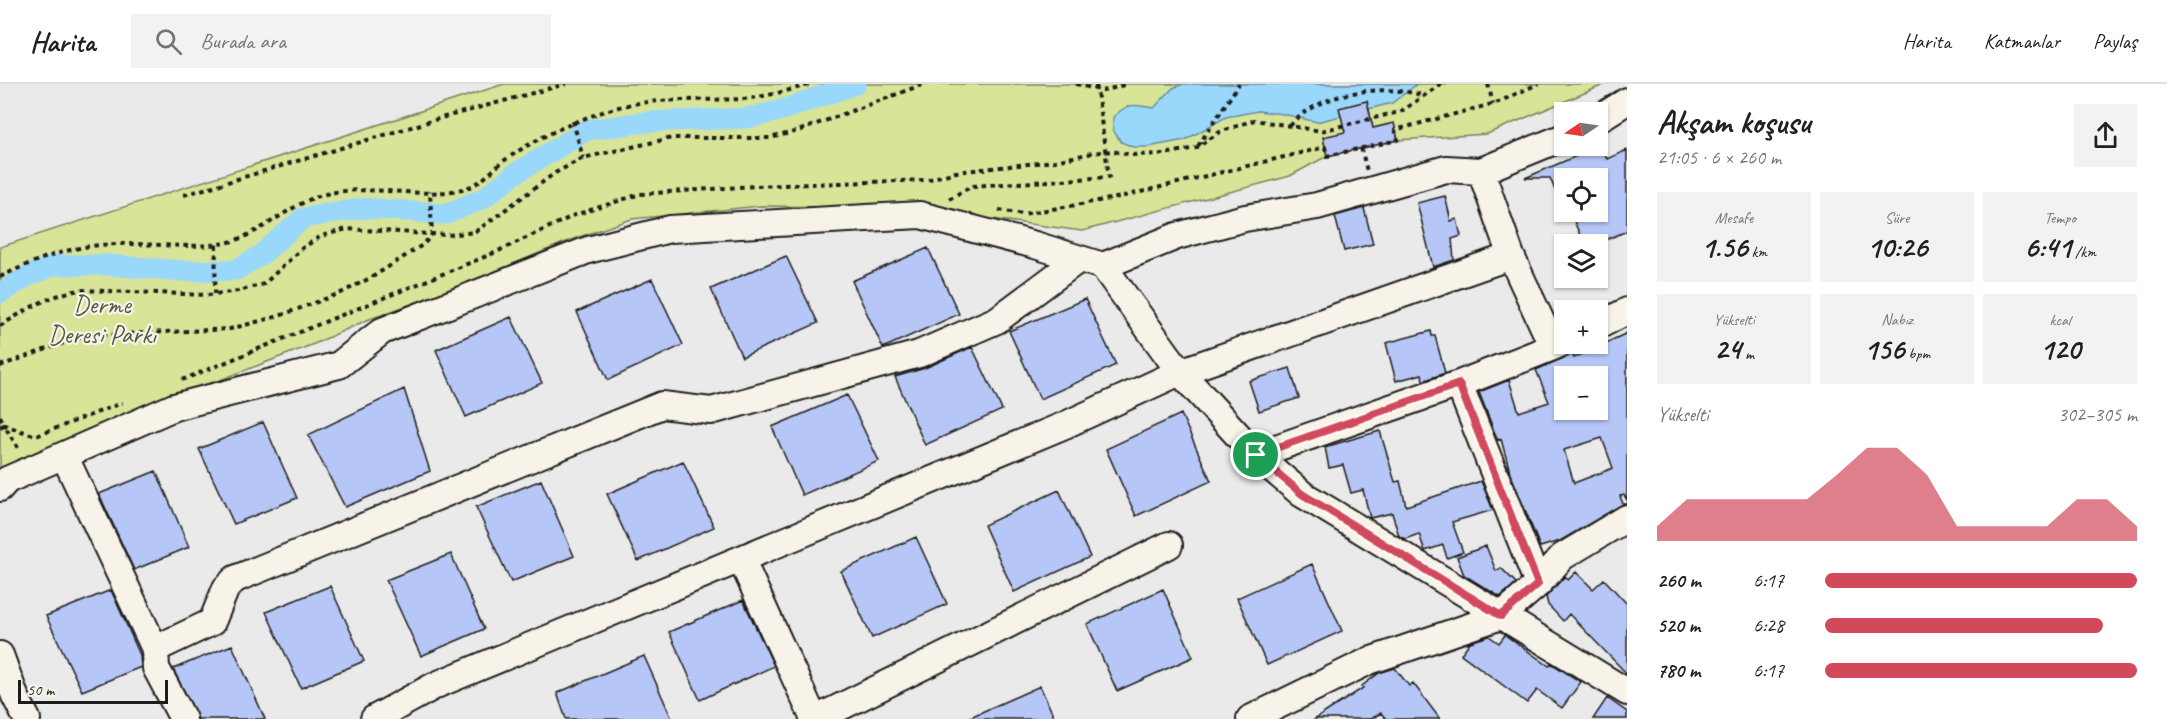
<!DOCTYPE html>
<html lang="tr">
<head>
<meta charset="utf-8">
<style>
  body { margin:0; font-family:Caveat,sans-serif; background:#f2f2f2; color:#202124; height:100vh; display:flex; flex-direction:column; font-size:22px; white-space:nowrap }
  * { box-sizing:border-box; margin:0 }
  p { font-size:20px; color:#757577 }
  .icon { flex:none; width:33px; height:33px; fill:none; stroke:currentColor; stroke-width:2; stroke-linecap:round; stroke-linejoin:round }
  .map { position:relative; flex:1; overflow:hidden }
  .sheet { display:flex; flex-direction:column; background:#fff; width:540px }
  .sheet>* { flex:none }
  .needle { width:39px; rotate:257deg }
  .tools { position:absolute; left:1554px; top:18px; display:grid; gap:12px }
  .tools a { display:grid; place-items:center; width:54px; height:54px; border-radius:0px; background:#fff; box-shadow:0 2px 4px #0004; font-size:30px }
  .scale { position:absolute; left:18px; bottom:15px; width:150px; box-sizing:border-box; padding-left:6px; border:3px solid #1c1c1c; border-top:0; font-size:16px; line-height:21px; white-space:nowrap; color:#1c1c1c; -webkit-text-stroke:4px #f7f3e8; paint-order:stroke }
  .pin { position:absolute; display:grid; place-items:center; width:51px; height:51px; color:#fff; margin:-26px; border:3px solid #fff; border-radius:50%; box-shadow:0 2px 6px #0007 }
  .round { display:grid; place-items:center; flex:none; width:63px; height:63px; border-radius:0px; background:#f2f2f2 }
  .overview { display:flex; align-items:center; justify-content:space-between; height:102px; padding:0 30px }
  h1 { font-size:33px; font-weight:700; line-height:45px }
  .metrics { display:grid; grid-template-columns:repeat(3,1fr); gap:9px; height:102px; padding:6px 30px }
  .metrics div { display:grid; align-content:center; border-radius:0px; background:#f2f2f2; text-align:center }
  .metrics b { font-size:30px; font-weight:700 }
  .metrics small { font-size:16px; font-weight:400 }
  .metrics p { font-size:16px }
  .chart { height:168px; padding:12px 30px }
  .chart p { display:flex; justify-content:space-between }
  .chart svg { width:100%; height:108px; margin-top:6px; fill:#d1495b; opacity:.7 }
  ul { padding:0 30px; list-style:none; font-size:20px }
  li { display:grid; grid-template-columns:96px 72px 1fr; align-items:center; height:45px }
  li i { height:15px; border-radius:8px; background:#d1495b }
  header { display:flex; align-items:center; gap:36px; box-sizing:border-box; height:84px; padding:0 30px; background:#fff; border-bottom:2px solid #e0e0e0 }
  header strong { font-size:28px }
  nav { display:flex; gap:33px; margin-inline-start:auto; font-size:21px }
  .search { width:420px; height:54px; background:#f2f2f2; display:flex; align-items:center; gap:15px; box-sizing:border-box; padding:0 21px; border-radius:0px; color:#757577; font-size:22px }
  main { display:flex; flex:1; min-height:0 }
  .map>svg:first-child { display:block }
  .green { fill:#d8e497; stroke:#7a805a; stroke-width:1.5 }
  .water { fill:#9ad8fb; stroke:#688da2; stroke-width:1.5 }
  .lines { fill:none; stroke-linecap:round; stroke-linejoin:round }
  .canal { stroke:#9ad8fb; stroke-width:21 }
  .building { fill:#b6c6f6; stroke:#1c1c1c; stroke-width:1.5; fill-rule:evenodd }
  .minor-casing { stroke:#1c1c1c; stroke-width:30 }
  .path { stroke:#1c1c1c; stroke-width:4; stroke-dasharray:4.5 4.5; stroke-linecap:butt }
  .minor { stroke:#f7f3e8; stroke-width:26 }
  .route-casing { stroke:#fff; stroke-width:12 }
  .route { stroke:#d1495b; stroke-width:8 }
  .labels { text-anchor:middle; stroke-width:4.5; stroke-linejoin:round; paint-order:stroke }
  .park-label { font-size:26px; fill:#545841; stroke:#f7f3e8 }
</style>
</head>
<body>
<header>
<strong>Harita</strong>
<div class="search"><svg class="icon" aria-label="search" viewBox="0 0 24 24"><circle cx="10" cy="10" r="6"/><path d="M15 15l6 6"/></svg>Burada ara</div>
<nav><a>Harita</a><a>Katmanlar</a><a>Paylaş</a></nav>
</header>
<main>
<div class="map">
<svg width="1627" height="635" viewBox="0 0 1627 635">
  <rect width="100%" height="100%" fill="#eaeaeb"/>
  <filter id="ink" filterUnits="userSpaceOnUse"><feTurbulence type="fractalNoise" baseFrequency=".0167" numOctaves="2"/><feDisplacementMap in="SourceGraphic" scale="12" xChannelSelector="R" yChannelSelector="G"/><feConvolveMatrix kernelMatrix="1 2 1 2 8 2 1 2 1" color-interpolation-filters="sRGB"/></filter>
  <g filter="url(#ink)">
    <!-- green -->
    <path class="green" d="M 504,0 L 1606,0 L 1487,50 L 1398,56 L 1327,72 L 1290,92 L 1082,147 L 910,124 L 760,122 L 632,135 L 573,155 L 453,205 L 367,236 L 314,260 L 71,353 L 0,385 L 0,163 Z"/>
    <!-- water -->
    <path class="water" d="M 1183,0 L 1417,0 L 1392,19 L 1317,38 L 1283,30 L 1258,27 L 1226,33 L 1185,56 L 1148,63 L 1133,63 L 1121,58 L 1113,46 L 1113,33 C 1131,17 1132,21 1154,24 L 1173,4 Z"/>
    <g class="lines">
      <!-- canal -->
      <path class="canal" d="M 0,209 L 28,192 L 55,181 L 108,181 L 184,187 L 236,186 L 261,171 L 303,134 L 364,124 L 446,130 L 482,115 L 516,89 L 587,46 L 645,38 L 747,34 L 779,27 L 856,0"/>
    </g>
    <!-- building -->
    <path class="building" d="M 1367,17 L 1373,44 L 1394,39 L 1398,56 L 1327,72 L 1323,53 L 1345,48 L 1339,24 Z
      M 1602,61 L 1607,75 L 1627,66 L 1627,147 L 1596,160 L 1584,160 L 1570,128 L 1598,128 L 1598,94 L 1564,94 L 1564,128 L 1550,94 L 1525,94 Z
      M 1445,112 L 1451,137 L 1457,135 L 1461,152 L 1452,155 L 1454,176 L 1433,183 L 1417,119 Z
      M 1364,124 L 1373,160 L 1344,167 L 1335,132 Z
      M 928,164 L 959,230 L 883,264 L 852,197 Z
      M 786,172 L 818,239 L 742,273 L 711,205 Z
      M 652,195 L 683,261 L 608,296 L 577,228 Z
      M 1085,215 L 1116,281 L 1040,315 L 1009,247 Z
      M 511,233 L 542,299 L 466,333 L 436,266 Z
      M 1431,247 L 1432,252 L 1435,252 L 1445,289 L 1423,297 L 1422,290 L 1396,297 L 1386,259 Z
      M 1627,249 L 1627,416 L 1624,411 L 1620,412 L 1623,420 L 1560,457 L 1540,463 L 1510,388 L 1501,355 L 1498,356 L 1494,347 L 1479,308 L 1509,296 L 1519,328 L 1549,318 L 1536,286 L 1572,270 L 1574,274 ZM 1564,292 L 1598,292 L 1598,326 L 1564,333 ZM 1602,354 L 1613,384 L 1574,399 L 1564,366 Z
      M 972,263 L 1002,326 L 925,361 L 895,293 L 925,284 Z
      M 1290,284 L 1299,314 L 1259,327 L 1249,297 Z
      M 404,305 L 430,387 L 345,423 L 308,351 Z
      M 847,311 L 879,377 L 802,411 L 772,343 Z
      M 1181,330 L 1211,397 L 1136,432 L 1106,365 Z
      M 263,338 L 297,414 L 234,440 L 199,365 Z
      M 1380,347 L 1395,398 L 1400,397 L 1406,422 L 1481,397 L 1493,426 L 1452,438 L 1463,468 L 1447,474 L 1443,461 L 1425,467 L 1419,450 L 1405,455 L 1399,452 L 1392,429 L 1370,434 L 1363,406 L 1351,409 L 1343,381 L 1329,384 L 1325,363 Z
      M 683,377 L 714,443 L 638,477 L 607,410 Z
      M 156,387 L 189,463 L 134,486 L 99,410 Z
      M 541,396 L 574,472 L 511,498 L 476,423 Z
      M 1059,406 L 1090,473 L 1014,508 L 984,441 Z
      M 916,453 L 947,520 L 872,554 L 841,487 Z
      M 1486,462 L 1496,487 L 1501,484 L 1516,499 L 1500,513 L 1464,491 L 1457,473 Z
      M 451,470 L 484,545 L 421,572 L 386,496 Z
      M 1312,480 L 1342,547 L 1267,581 L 1237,514 Z
      M 1576,488 L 1593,505 L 1604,495 L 1627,520 L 1627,590 L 1569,530 L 1563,537 L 1548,521 L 1546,513 L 1565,492 L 1568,496 Z
      M 330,502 L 364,577 L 301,604 L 266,528 Z
      M 1163,505 L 1193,573 L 1117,607 L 1087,540 Z
      M 111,506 L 140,571 L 141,583 L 82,607 L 46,532 Z
      M 743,516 L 774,582 L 700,616 L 669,548 Z
      M 1505,551 L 1549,582 L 1551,579 L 1581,598 L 1562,624 L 1537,606 L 1527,619 L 1461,570 L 1470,558 L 1489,552 L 1499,559 Z
      M 232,561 L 265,635 L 198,635 L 173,585 Z
      M 644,572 L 672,635 L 566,635 L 557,609 Z
      M 1395,584 L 1409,602 L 1413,599 L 1440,635 L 1386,635 L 1381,629 L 1371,635 L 1315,635 L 1363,604 L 1362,602 L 1379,589 Z
      M 1040,602 L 1055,635 L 966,635 Z
      M 1607,614 L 1627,628 L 1627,635 L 1593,635 Z"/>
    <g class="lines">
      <!-- minor casing -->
      <g class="minor-casing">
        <path id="minor" d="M 1598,35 L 1627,17
          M 1511,172 L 1553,263 L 1564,258
          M 1103,182 L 1180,288 L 1256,371 L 1302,410 L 1627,608
          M 1598,242 L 1627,227
          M 1459,300 L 1538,500
          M 64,371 L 155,565 L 212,538 L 226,504 L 235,495 L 662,321 L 711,327 L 919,270 L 997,236 L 1079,175
          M 1256,371 L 1459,300 L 1553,263
          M 0,404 L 7,396 L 174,323 L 339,281 L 382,247 L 588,166 L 670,145 L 920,131 L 1035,161 L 1103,182 L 1177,152 L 1245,134 L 1317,122 L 1446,85 L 1481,87 L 1564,53
          M 742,477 L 814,635
          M 155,565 L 156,584 L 183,635
          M 0,571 L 15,612 L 27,635
          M 374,635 L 436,601 L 1065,341 L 1180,288 L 1511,172 L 1481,87
          M 816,635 L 1169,461
          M 1250,635 L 1369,577 L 1501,532 L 1538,500 L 1562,473 L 1627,434"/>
      </g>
      <!-- path -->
      <path class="path" d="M 1076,0 L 1103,7 L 1127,0
        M 1488,0 L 1493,20
        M 573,37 L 583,74
        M 1290,42 C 1321,7 1380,0 1422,11
        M 1198,62 L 1239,0
        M 1361,64 L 1367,87
        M 184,111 L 441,34 L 566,0
        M 949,115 L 972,102 L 1109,93 L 1096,0
        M 999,126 L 1023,130 L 1116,114 L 1325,63 L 1327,72 L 1398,56 L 1395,46 L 1496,19 L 1538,0
        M 0,193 C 39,174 76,160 120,160 C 155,159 195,166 229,158 C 265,149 291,117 330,109 C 376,100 428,117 469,103 C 483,98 494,84 505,76 C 539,52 576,36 615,24 C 655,13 701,17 742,15 C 766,13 789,6 812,0
        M 215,210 L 216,159
        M 0,242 C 26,226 50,210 81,206 L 208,211 L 238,207 L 264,200 L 301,165 L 321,152 L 347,145 L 448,151 L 475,148 L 555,89 L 583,74 L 672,54 L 770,54 L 798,47 L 924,0
        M 0,282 L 83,252 L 230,245 L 279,232 L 341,209 L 374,192 L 424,160 L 432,150 L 430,107
        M 182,296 L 494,169 L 575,131 L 640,110 L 755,102 L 926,96 L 956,88 L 1055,77 L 1092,69 L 1112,67 L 1132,71 L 1164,70 L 1196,64 L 1220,48 L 1254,36 L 1321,47 L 1390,30 L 1400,28 L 1441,0
        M 0,332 L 4,341 L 36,352 L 122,319
        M 0,343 L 4,341 L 20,367"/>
      <!-- minor -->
      <use href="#minor" class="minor"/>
    </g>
  </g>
  <g class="lines" filter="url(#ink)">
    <!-- route casing -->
    <g class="route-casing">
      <path id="route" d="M 1459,300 L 1538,500 L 1501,532 L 1302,410 L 1256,371 Z"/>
    </g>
    <!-- route -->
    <use href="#route" class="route"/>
  </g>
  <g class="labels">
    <!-- park labels -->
    <g class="park-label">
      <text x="102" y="229">Derme<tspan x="102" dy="30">Deresi Parkı</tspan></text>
    </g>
  </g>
</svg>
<div class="tools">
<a><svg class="needle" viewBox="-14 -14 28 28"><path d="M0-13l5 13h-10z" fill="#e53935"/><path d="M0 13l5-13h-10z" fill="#757577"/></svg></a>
<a><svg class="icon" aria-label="locate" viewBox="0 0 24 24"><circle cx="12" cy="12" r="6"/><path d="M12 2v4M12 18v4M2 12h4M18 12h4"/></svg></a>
<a><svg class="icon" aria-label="layers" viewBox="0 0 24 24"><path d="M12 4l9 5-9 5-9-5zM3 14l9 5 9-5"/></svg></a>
<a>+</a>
<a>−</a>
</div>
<div class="scale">50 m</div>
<div class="pin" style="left:1256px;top:371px;background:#1e9e55"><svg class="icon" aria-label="arrive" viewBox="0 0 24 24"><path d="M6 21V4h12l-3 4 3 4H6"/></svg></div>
</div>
<section class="sheet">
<div class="overview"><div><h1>Akşam koşusu</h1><p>21:05 · 6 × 260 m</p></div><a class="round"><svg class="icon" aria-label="share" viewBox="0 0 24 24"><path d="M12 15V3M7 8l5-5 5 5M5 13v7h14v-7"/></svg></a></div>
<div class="metrics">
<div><p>Mesafe</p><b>1.56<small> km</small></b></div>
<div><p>Süre</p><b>10:26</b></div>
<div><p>Tempo</p><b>6:41<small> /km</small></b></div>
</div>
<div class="metrics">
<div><p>Yükselti</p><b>24<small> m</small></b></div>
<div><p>Nabız</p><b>156<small> bpm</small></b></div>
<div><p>kcal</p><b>120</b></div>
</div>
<div class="chart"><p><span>Yükselti</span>302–305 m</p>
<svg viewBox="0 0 160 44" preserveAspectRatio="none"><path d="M0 44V38L10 27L20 27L30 27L40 27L50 27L60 17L70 6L80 6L90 17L100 38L110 38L120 38L130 38L140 27L150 27L160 38V44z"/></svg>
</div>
<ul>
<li><b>260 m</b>6:17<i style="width:100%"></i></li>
<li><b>520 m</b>6:28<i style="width:89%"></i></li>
<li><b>780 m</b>6:17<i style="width:100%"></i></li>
</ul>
</section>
</main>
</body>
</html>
